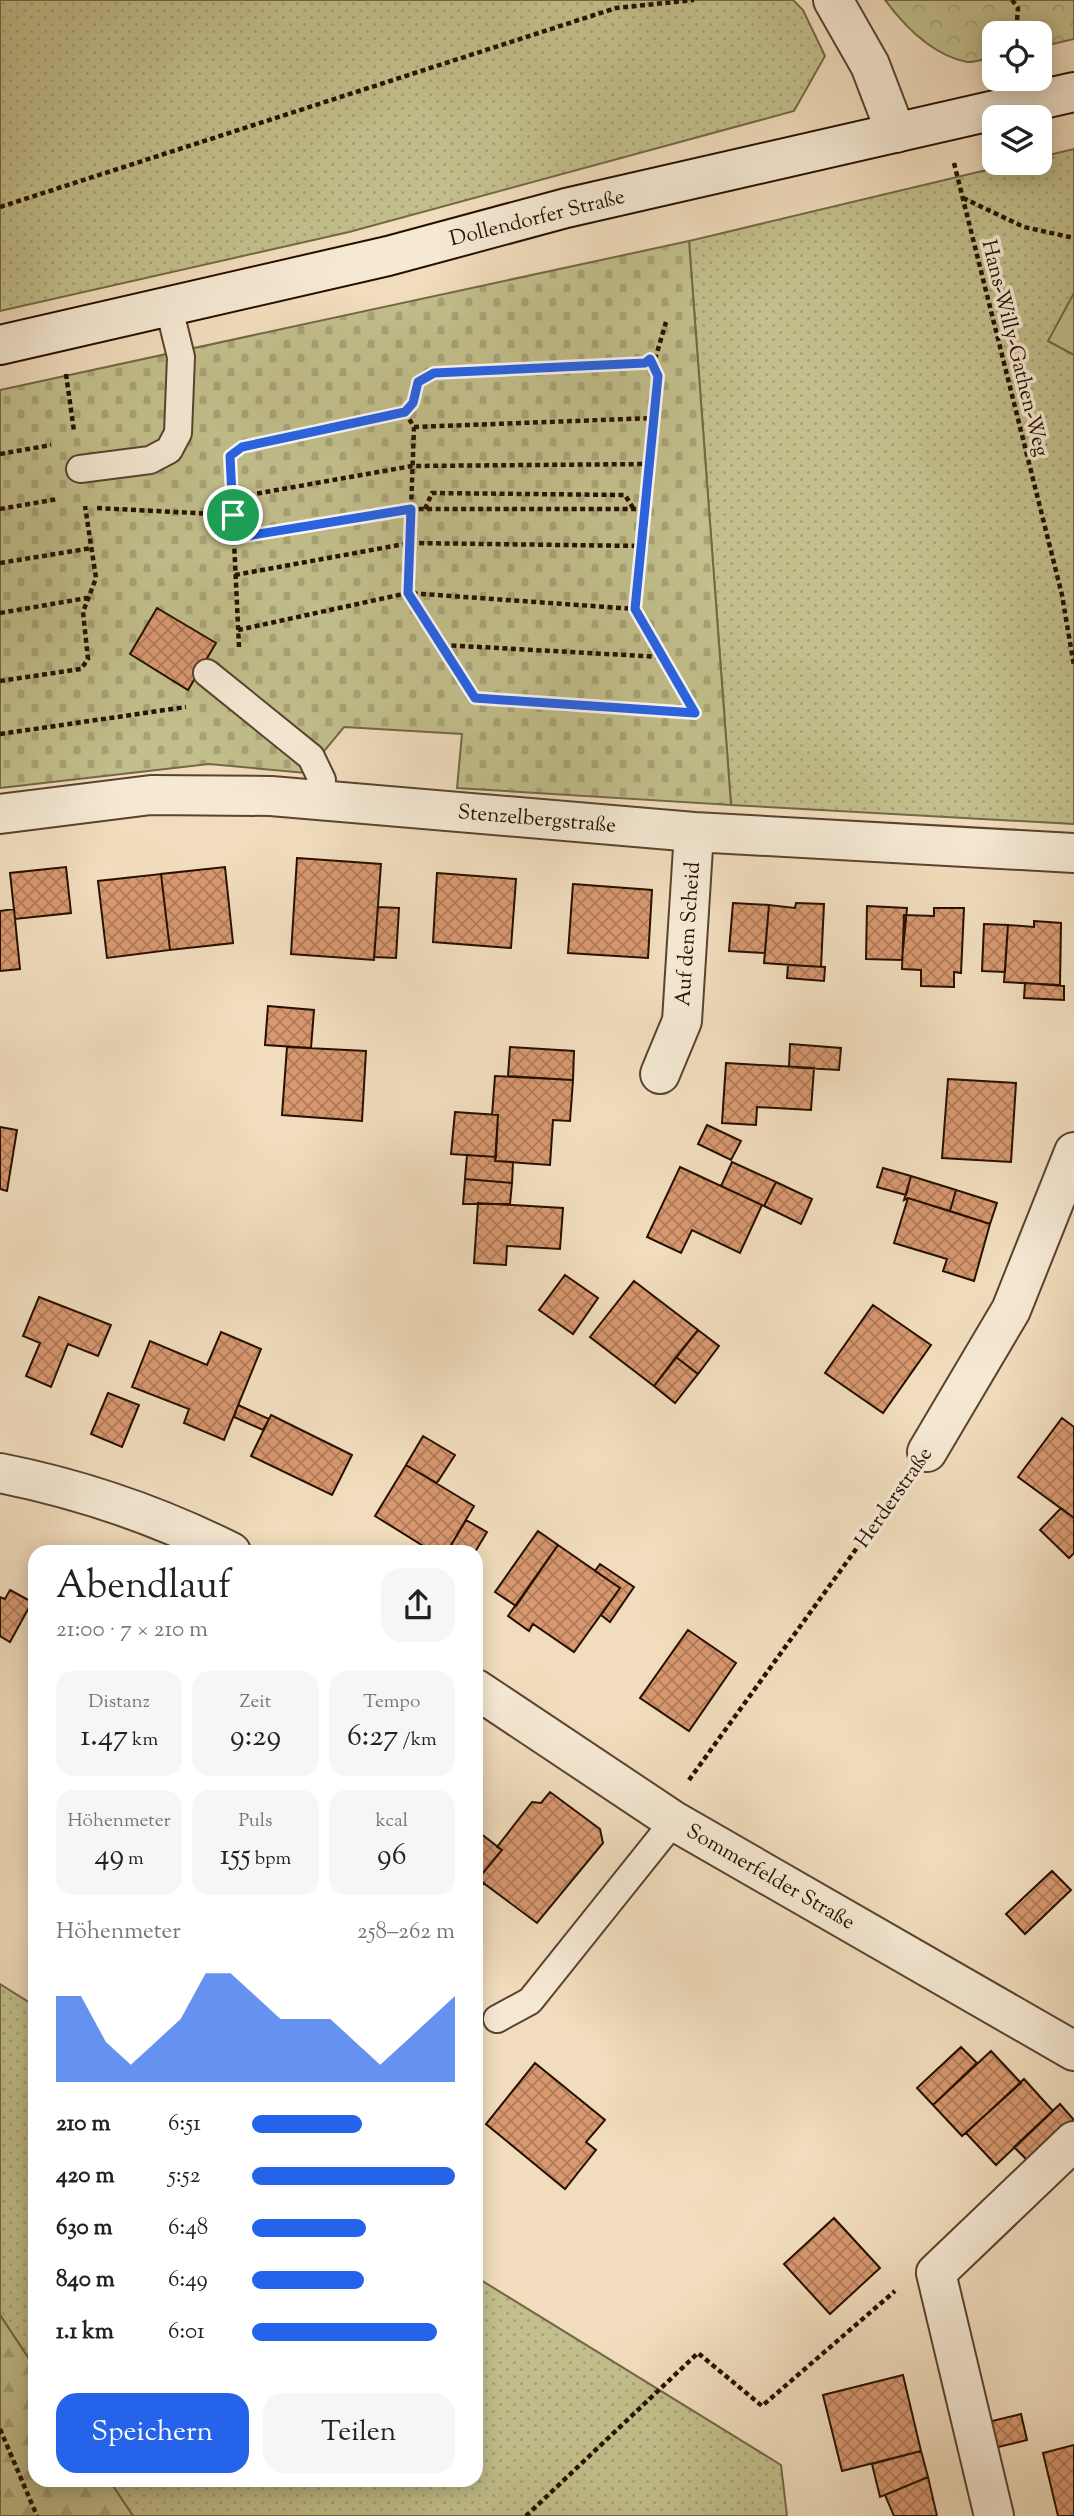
<!DOCTYPE html>
<html lang="de">
<head>
<meta charset="utf-8">
<style>
  body { margin:0; font-family:"Sorts Mill Goudy",serif; background:#f6f6f6; color:#222; height:100vh; display:flex; flex-direction:column; font-size:26px; white-space:nowrap }
  * { box-sizing:border-box; margin:0 }
  p { font-size:23px; color:#767676 }
  .icon { flex:none; width:38px; height:38px; fill:none; stroke:currentColor; stroke-width:2; stroke-linecap:round; stroke-linejoin:round }
  .map { position:relative; flex:1; overflow:hidden }
  .sheet { position:absolute; left:28px; top:1545px; width:455px; height:942px; display:flex; flex-direction:column; background:#fff; border-radius:21px; box-shadow:0 4px 18px #0003 }
  .sheet>* { flex:none }
  .buttons { position:absolute; left:982px; top:21px; display:grid; gap:14px }
  .buttons a { display:grid; place-items:center; width:70px; height:70px; border-radius:14px; background:#fff; box-shadow:0 4px 18px #0003; font-size:35px }
  .pin { position:absolute; display:grid; place-items:center; width:60px; height:60px; color:#fff; margin:-30px; border:4px solid #fff; border-radius:50%; box-shadow:0 2px 7px #0007 }
  .round { display:grid; place-items:center; flex:none; width:74px; height:74px; border-radius:21px; background:#f6f6f6 }
  .overview { display:flex; align-items:center; justify-content:space-between; height:119px; padding:0 28px }
  h1 { font-size:38px; font-weight:600; line-height:52px }
  .figures { display:grid; grid-template-columns:repeat(3,1fr); gap:10px; height:119px; padding:7px 28px }
  .figures div { display:grid; align-content:center; border-radius:18px; background:#f6f6f6; text-align:center }
  .figures b { font-size:30px; font-weight:600 }
  .figures small { font-size:19px; font-weight:400 }
  .figures p { font-size:19px }
  .chart { height:196px; padding:14px 28px }
  .chart p { display:flex; justify-content:space-between }
  .chart svg { width:100%; height:126px; margin-top:7px; fill:#2563eb; opacity:.7 }
  .primary-button { display:flex; gap:14px; margin-top:auto; padding:14px 28px }
  .primary-button a { flex:1; height:80px; border-radius:21px; background:#2563eb; color:#fff; font-size:28px; font-weight:600; line-height:80px; text-align:center }
  .primary-button a+a { background:#f6f6f6; color:#222 }
  ul { padding:0 28px; list-style:none; font-size:23px }
  li { display:grid; grid-template-columns:112px 84px 1fr; align-items:center; height:52px }
  li i { height:18px; border-radius:9px; background:#2563eb }
  .map>svg:first-child { display:block }
  .grass { fill:url(#grass-dots); stroke:#746846; stroke-width:2 }
  .forest { fill:url(#forest-firs); stroke:#746846; stroke-width:2 }
  .cemetery { fill:url(#cemetery-stones); stroke:#746846; stroke-width:2 }
  .park { fill:url(#park-crowns); stroke:#746846; stroke-width:2 }
  .garden { fill:#c2bf8c; stroke:#746846; stroke-width:2 }
  .building { fill:url(#building-cross-hatch); stroke:#261000; stroke-width:2 }
  .lines { fill:none; stroke-linecap:round; stroke-linejoin:round }
  .lane-casing { stroke:#59432f; stroke-width:30 }
  .street-casing { stroke:#59432f; stroke-width:42 }
  .secondary-casing { stroke:#261000; stroke-width:42 }
  .path { stroke:#261000; stroke-width:4.5; stroke-dasharray:5 3.5; stroke-linecap:butt }
  .lane { stroke:#f6e9d4; stroke-width:26 }
  .street { stroke:#f6e9d4; stroke-width:38 }
  .secondary { stroke:#f6e9d4; stroke-width:38 }
  .route-casing { stroke:#fff; stroke-width:14 }
  .route { stroke:#2563eb; stroke-width:9 }
  .labels { text-anchor:middle; stroke-width:7; stroke-linejoin:round; paint-order:stroke }
  .street-label { font-size:21px; fill:#261000; stroke:#f6e9d4 }
</style>
</head>
<body>
<div class="map">
<svg width="1074" height="2516" viewBox="0 0 1074 2516">
  <defs>
    <pattern id="grass-dots" width="8" height="8" patternUnits="userSpaceOnUse" patternTransform="scale(1.75)"><rect width="8" height="8" fill="#c2bf8c"/><path d="M2 2h.1M6 6h.1" fill="none" stroke="#a7a377" stroke-width="1.8" stroke-linecap="round"/></pattern>
    <pattern id="forest-firs" width="22" height="20" patternUnits="userSpaceOnUse" patternTransform="scale(1.75)"><rect width="22" height="20" fill="#c2bf8c"/><path d="M5 1l3.5 6h-7zM16 11l3.5 6h-7z" fill="#a7a377"/></pattern>
    <pattern id="cemetery-stones" width="16" height="16" patternUnits="userSpaceOnUse" patternTransform="scale(1.75)"><rect width="16" height="16" fill="#c2bf8c"/><path d="M2 7V4a2 2 0 0 1 4 0v3zM10 15v-3a2 2 0 0 1 4 0v3z" fill="#a7a377"/></pattern>
    <pattern id="park-crowns" width="20" height="18" patternUnits="userSpaceOnUse" patternTransform="scale(1.75)"><rect width="20" height="18" fill="#c2bf8c"/><path d="M2 6a3 3 0 1 1 6 0M12 15a3 3 0 1 1 6 0" fill="none" stroke="#a7a377"/></pattern>
    <pattern id="building-cross-hatch" width="8" height="8" patternUnits="userSpaceOnUse" patternTransform="scale(1.75)"><rect width="8" height="8" fill="#d89870"/><path d="M0 0l8 8M0 8l8-8" fill="none" stroke="#af7b5a"/></pattern>
  </defs>
  <rect width="100%" height="100%" fill="#f1ddbd"/>
  <filter id="stains"><feTurbulence type="fractalNoise" baseFrequency=".00286" numOctaves="4"/><feColorMatrix values="0 0 0 0 .2 0 0 0 0 .09 0 0 0 0 .02 0 0 0 .5 -.17"/></filter>
  <radialGradient id="worn" r=".72"><stop offset=".6" stop-color="#630" stop-opacity="0"/><stop offset="1" stop-color="#630" stop-opacity=".3"/></radialGradient>
  <!-- grass -->
  <path class="grass" d="M 0,0 L 793,0 L 803,10 L 825,56 L 794,111 L 349,232 L 0,311 Z
    M 1074,149 L 1074,824 L 731,805 L 689,241 L 1016,163 L 1040,163 L 1040,157 Z
    M 0,1984 L 35,2006 L 35,2368 L 0,2315 Z
    M 476,2277 L 781,2465 L 787,2516 L 133,2516 L 109,2480 L 476,2480 Z"/>
  <!-- forest -->
  <path class="forest" d="M 0,2315 L 35,2368 L 35,2480 L 109,2480 L 133,2516 L 0,2516 Z"/>
  <!-- cemetery -->
  <path class="cemetery" d="M 689,241 L 731,805 L 457,788 L 462,734 L 344,727 L 306,773 L 209,764 L 0,788 L 0,390 Z"/>
  <!-- park -->
  <path class="park" d="M 885,0 L 1074,0 L 1074,39 L 1040,47 L 1040,33 L 994,33 L 994,57 C 986,58 975,63 967,62 C 932,55 905,27 885,0 Z"/>
  <!-- garden -->
  <path class="garden" d="M 1074,293 L 1074,355 L 1048,341 Z"/>
  <!-- building -->
  <path class="building" d="M 157,608 L 216,643 L 188,690 L 130,654 Z
    M 297,858 L 381,864 L 374,960 L 291,954 Z
    M 66,867 L 71,913 L 15,919 L 10,873 Z
    M 225,867 L 233,943 L 170,950 L 161,874 Z
    M 437,873 L 516,879 L 511,948 L 433,942 Z
    M 161,874 L 170,950 L 107,958 L 98,881 Z
    M 573,884 L 652,890 L 648,958 L 568,953 Z
    M 733,903 L 769,905 L 765,953 L 729,951 Z
    M 796,903 L 824,904 L 821,967 L 764,963 L 769,905 L 795,908 Z
    M 867,906 L 907,908 L 902,960 L 866,959 Z
    M 378,907 L 399,908 L 396,958 L 374,957 Z
    M 934,908 L 964,908 L 961,973 L 954,972 L 954,987 L 921,986 L 921,970 L 902,969 L 904,915 L 934,916 Z
    M 14,909 L 20,969 L 0,971 L 0,911 Z
    M 1034,921 L 1061,923 L 1060,985 L 1004,982 L 1008,925 L 1034,927 Z
    M 984,924 L 1008,925 L 1005,972 L 982,971 Z
    M 788,965 L 825,967 L 824,981 L 787,978 Z
    M 1025,983 L 1064,986 L 1064,1000 L 1024,998 Z
    M 268,1006 L 314,1010 L 311,1048 L 265,1045 Z
    M 790,1044 L 841,1048 L 839,1070 L 789,1067 Z
    M 287,1047 L 366,1051 L 362,1121 L 282,1115 Z
    M 510,1047 L 574,1051 L 573,1080 L 508,1076 Z
    M 726,1063 L 814,1068 L 811,1110 L 757,1107 L 756,1125 L 722,1123 Z
    M 495,1076 L 573,1080 L 570,1121 L 553,1120 L 550,1165 L 495,1161 L 498,1115 L 492,1115 Z
    M 948,1079 L 1016,1083 L 1011,1162 L 942,1158 Z
    M 455,1112 L 498,1115 L 496,1157 L 451,1154 Z
    M 707,1125 L 741,1141 L 731,1160 L 698,1144 Z
    M 0,1127 L 17,1130 L 7,1191 L 0,1189 Z
    M 467,1155 L 496,1157 L 495,1161 L 513,1162 L 512,1183 L 465,1179 Z
    M 732,1162 L 776,1182 L 764,1206 L 721,1186 Z
    M 680,1167 L 762,1205 L 740,1253 L 692,1230 L 681,1253 L 647,1237 Z
    M 883,1168 L 911,1176 L 906,1195 L 877,1187 Z
    M 911,1176 L 956,1190 L 950,1211 L 908,1198 L 904,1200 Z
    M 465,1179 L 512,1183 L 510,1204 L 463,1204 Z
    M 776,1182 L 812,1199 L 801,1224 L 764,1206 Z
    M 956,1190 L 997,1203 L 990,1224 L 950,1211 Z
    M 908,1198 L 990,1224 L 974,1281 L 943,1271 L 947,1259 L 894,1243 Z
    M 478,1203 L 563,1208 L 560,1249 L 507,1246 L 506,1265 L 474,1263 Z
    M 565,1275 L 598,1298 L 573,1334 L 539,1310 Z
    M 634,1281 L 698,1330 L 654,1386 L 590,1337 Z
    M 39,1297 L 111,1325 L 98,1356 L 68,1344 L 51,1387 L 26,1376 L 40,1343 L 23,1336 Z
    M 873,1305 L 931,1345 L 883,1413 L 825,1373 Z
    M 698,1330 L 719,1346 L 698,1374 L 676,1357 Z
    M 221,1332 L 261,1349 L 224,1440 L 184,1423 L 189,1409 L 132,1387 L 150,1341 L 207,1365 Z
    M 676,1357 L 698,1374 L 675,1403 L 654,1386 Z
    M 108,1393 L 139,1405 L 122,1447 L 91,1434 Z
    M 238,1405 L 269,1419 L 263,1430 L 234,1417 Z
    M 271,1415 L 352,1455 L 332,1495 L 251,1456 Z
    M 1062,1418 L 1074,1427 L 1074,1518 L 1018,1477 Z
    M 423,1436 L 455,1455 L 437,1483 L 406,1465 Z
    M 406,1465 L 474,1506 L 447,1552 L 433,1552 L 375,1516 Z
    M 1061,1508 L 1074,1518 L 1074,1553 L 1069,1558 L 1040,1530 Z
    M 466,1520 L 487,1532 L 475,1552 L 447,1552 Z
    M 538,1531 L 558,1545 L 516,1606 L 495,1592 Z
    M 558,1545 L 620,1588 L 574,1652 L 533,1624 L 529,1631 L 508,1616 Z
    M 600,1564 L 634,1587 L 610,1622 L 601,1615 L 620,1588 L 595,1571 Z
    M 10,1590 L 32,1602 L 10,1642 L 0,1636 L 0,1597 L 5,1599 Z
    M 688,1630 L 736,1663 L 689,1731 L 640,1698 Z
    M 550,1792 L 600,1829 L 603,1843 L 537,1923 L 478,1879 L 502,1850 L 497,1847 L 532,1802 L 541,1803 Z
    M 476,1830 L 502,1850 L 478,1879 L 484,1883 L 476,1892 Z
    M 1052,1871 L 1071,1890 L 1025,1934 L 1006,1914 Z
    M 961,2047 L 977,2063 L 933,2105 L 917,2088 Z
    M 991,2051 L 1021,2083 L 962,2136 L 933,2105 Z
    M 535,2063 L 605,2120 L 586,2142 L 596,2150 L 565,2189 L 486,2124 Z
    M 1024,2079 L 1053,2111 L 996,2165 L 966,2133 Z
    M 1060,2104 L 1074,2120 L 1029,2162 L 1014,2147 Z
    M 834,2218 L 880,2268 L 830,2314 L 784,2264 Z
    M 903,2375 L 921,2451 L 842,2471 L 823,2395 Z
    M 1021,2414 L 1027,2440 L 990,2449 L 984,2423 Z
    M 1074,2445 L 1074,2516 L 1058,2516 L 1043,2453 Z
    M 921,2451 L 928,2477 L 880,2497 L 872,2464 Z
    M 928,2477 L 937,2516 L 894,2516 L 885,2495 Z"/>
  <g class="lines">
    <!-- lane casing -->
    <g class="lane-casing">
      <path id="lane" d="M 80,469 L 150,460 L 169,450 L 178,433 L 181,357 L 169,308
        M 207,673 L 311,757 L 322,780 L 321,800
        M 497,2019 L 530,2001 L 674,1821"/>
    </g>
    <!-- street casing -->
    <g class="street-casing">
      <path id="street" d="M 833,0 L 870,65 L 896,133
        M 0,814 L 151,795 L 271,796 L 694,832 L 1074,853
        M 660,1074 L 682,1021 L 694,832
        M 927,1452 L 1011,1310 L 1074,1152
        M 0,1473 C 81,1489 157,1515 231,1552
        M 476,1689 L 674,1821 L 1074,2051
        M 994,2516 L 936,2273 L 1074,2141"/>
    </g>
    <!-- secondary casing -->
    <g class="secondary-casing">
      <path id="secondary" d="M 0,345 L 388,256 L 566,208 L 1074,92"/>
    </g>
    <!-- path -->
    <path class="path" d="M 1012,0 L 1018,8 L 1016,33
      M 954,163 L 1062,595 L 1074,666
      M 963,198 L 1024,227 L 1074,238
      M 0,207 L 616,8 L 694,0
      M 66,374 L 74,431
      M 405,412 L 414,427 L 408,593 L 475,698 L 695,713 L 635,609 L 658,376 L 650,359
      M 414,427 L 654,418
      M 0,454 L 51,445
      M 232,498 L 412,466 L 650,464
      M 97,508 L 233,515
      M 0,509 L 58,499
      M 425,509 L 432,493 L 625,495 L 633,508
      M 234,538 L 411,509 L 645,509
      M 0,563 L 92,548
      M 235,575 L 410,543 L 642,546
      M 0,613 L 87,598
      M 238,630 L 408,593 L 635,609
      M 443,645 L 661,657
      M 239,647 L 230,456 L 242,447 L 405,412 L 413,403 L 418,382 L 434,373 L 645,363 L 656,356 L 666,322
      M 0,681 L 81,669 L 88,659 L 83,612 L 96,578 L 85,506
      M 0,734 L 186,707
      M 689,1780 L 901,1487
      M 0,2429 L 37,2516
      M 526,2516 L 698,2353 L 762,2406 L 895,2291"/>
    <!-- lane -->
    <use href="#lane" class="lane"/>
    <!-- street -->
    <use href="#street" class="street"/>
    <!-- secondary -->
    <use href="#secondary" class="secondary"/>
  </g>
  <g class="lines">
    <!-- route casing -->
    <g class="route-casing">
      <path id="route" d="M 650,359 L 658,376 L 635,609 L 695,713 L 475,698 L 408,593 L 411,509 L 234,538 L 230,456 L 242,447 L 405,412 L 413,403 L 418,382 L 434,373 L 645,363 Z"/>
    </g>
    <!-- route -->
    <use href="#route" class="route"/>
  </g>
  <g class="labels">
    <!-- street labels -->
    <g class="street-label">
      <text transform="translate(537 217) rotate(-14)" y="7">Dollendorfer Straße</text>
      <text transform="translate(1016 348) rotate(76)" y="7">Hans-Willy-Gathen-Weg</text>
      <text transform="translate(537 818) rotate(5)" y="7">Stenzelbergstraße</text>
      <text transform="translate(687 934) rotate(-86)" y="7">Auf dem Scheid</text>
      <text transform="translate(893 1497) rotate(-55)" y="7">Herderstraße</text>
      <text transform="translate(771 1876) rotate(30)" y="7">Sommerfelder Straße</text>
    </g>
  </g>
  <rect width="100%" height="100%" filter="url(#stains)"/>
  <rect width="100%" height="100%" fill="url(#worn)"/>
</svg>
<div class="buttons">
<a><svg class="icon" aria-label="locate" viewBox="0 0 24 24"><circle cx="12" cy="12" r="6"/><path d="M12 2v4M12 18v4M2 12h4M18 12h4"/></svg></a>
<a><svg class="icon" aria-label="layers" viewBox="0 0 24 24"><path d="M12 4l9 5-9 5-9-5zM3 14l9 5 9-5"/></svg></a>
</div>
<div class="pin" style="left:233px;top:515px;background:#1e9e55"><svg class="icon" aria-label="arrive" viewBox="0 0 24 24"><path d="M6 21V4h12l-3 4 3 4H6"/></svg></div>
<section class="sheet">
<div class="overview"><div><h1>Abendlauf</h1><p>21:00 · 7 × 210 m</p></div><a class="round"><svg class="icon" aria-label="share" viewBox="0 0 24 24"><path d="M12 15V3M7 8l5-5 5 5M5 13v7h14v-7"/></svg></a></div>
<div class="figures">
<div><p>Distanz</p><b>1.47<small> km</small></b></div>
<div><p>Zeit</p><b>9:29</b></div>
<div><p>Tempo</p><b>6:27<small> /km</small></b></div>
</div>
<div class="figures">
<div><p>Höhenmeter</p><b>49<small> m</small></b></div>
<div><p>Puls</p><b>155<small> bpm</small></b></div>
<div><p>kcal</p><b>96</b></div>
</div>
<div class="chart"><p><span>Höhenmeter</span>258–262 m</p>
<svg viewBox="0 0 160 44" preserveAspectRatio="none"><path d="M0 44V14L10 14L20 30L30 38L40 30L50 22L60 6L70 6L80 14L90 22L100 22L110 22L120 30L130 38L140 30L150 22L160 14V44z"/></svg>
</div>
<ul>
<li><b>210 m</b>6:51<i style="width:54%"></i></li>
<li><b>420 m</b>5:52<i style="width:100%"></i></li>
<li><b>630 m</b>6:48<i style="width:56%"></i></li>
<li><b>840 m</b>6:49<i style="width:55%"></i></li>
<li><b>1.1 km</b>6:01<i style="width:91%"></i></li>
</ul>
<div class="primary-button"><a>Speichern</a><a>Teilen</a></div>
</section>
</div>
</body>
</html>
